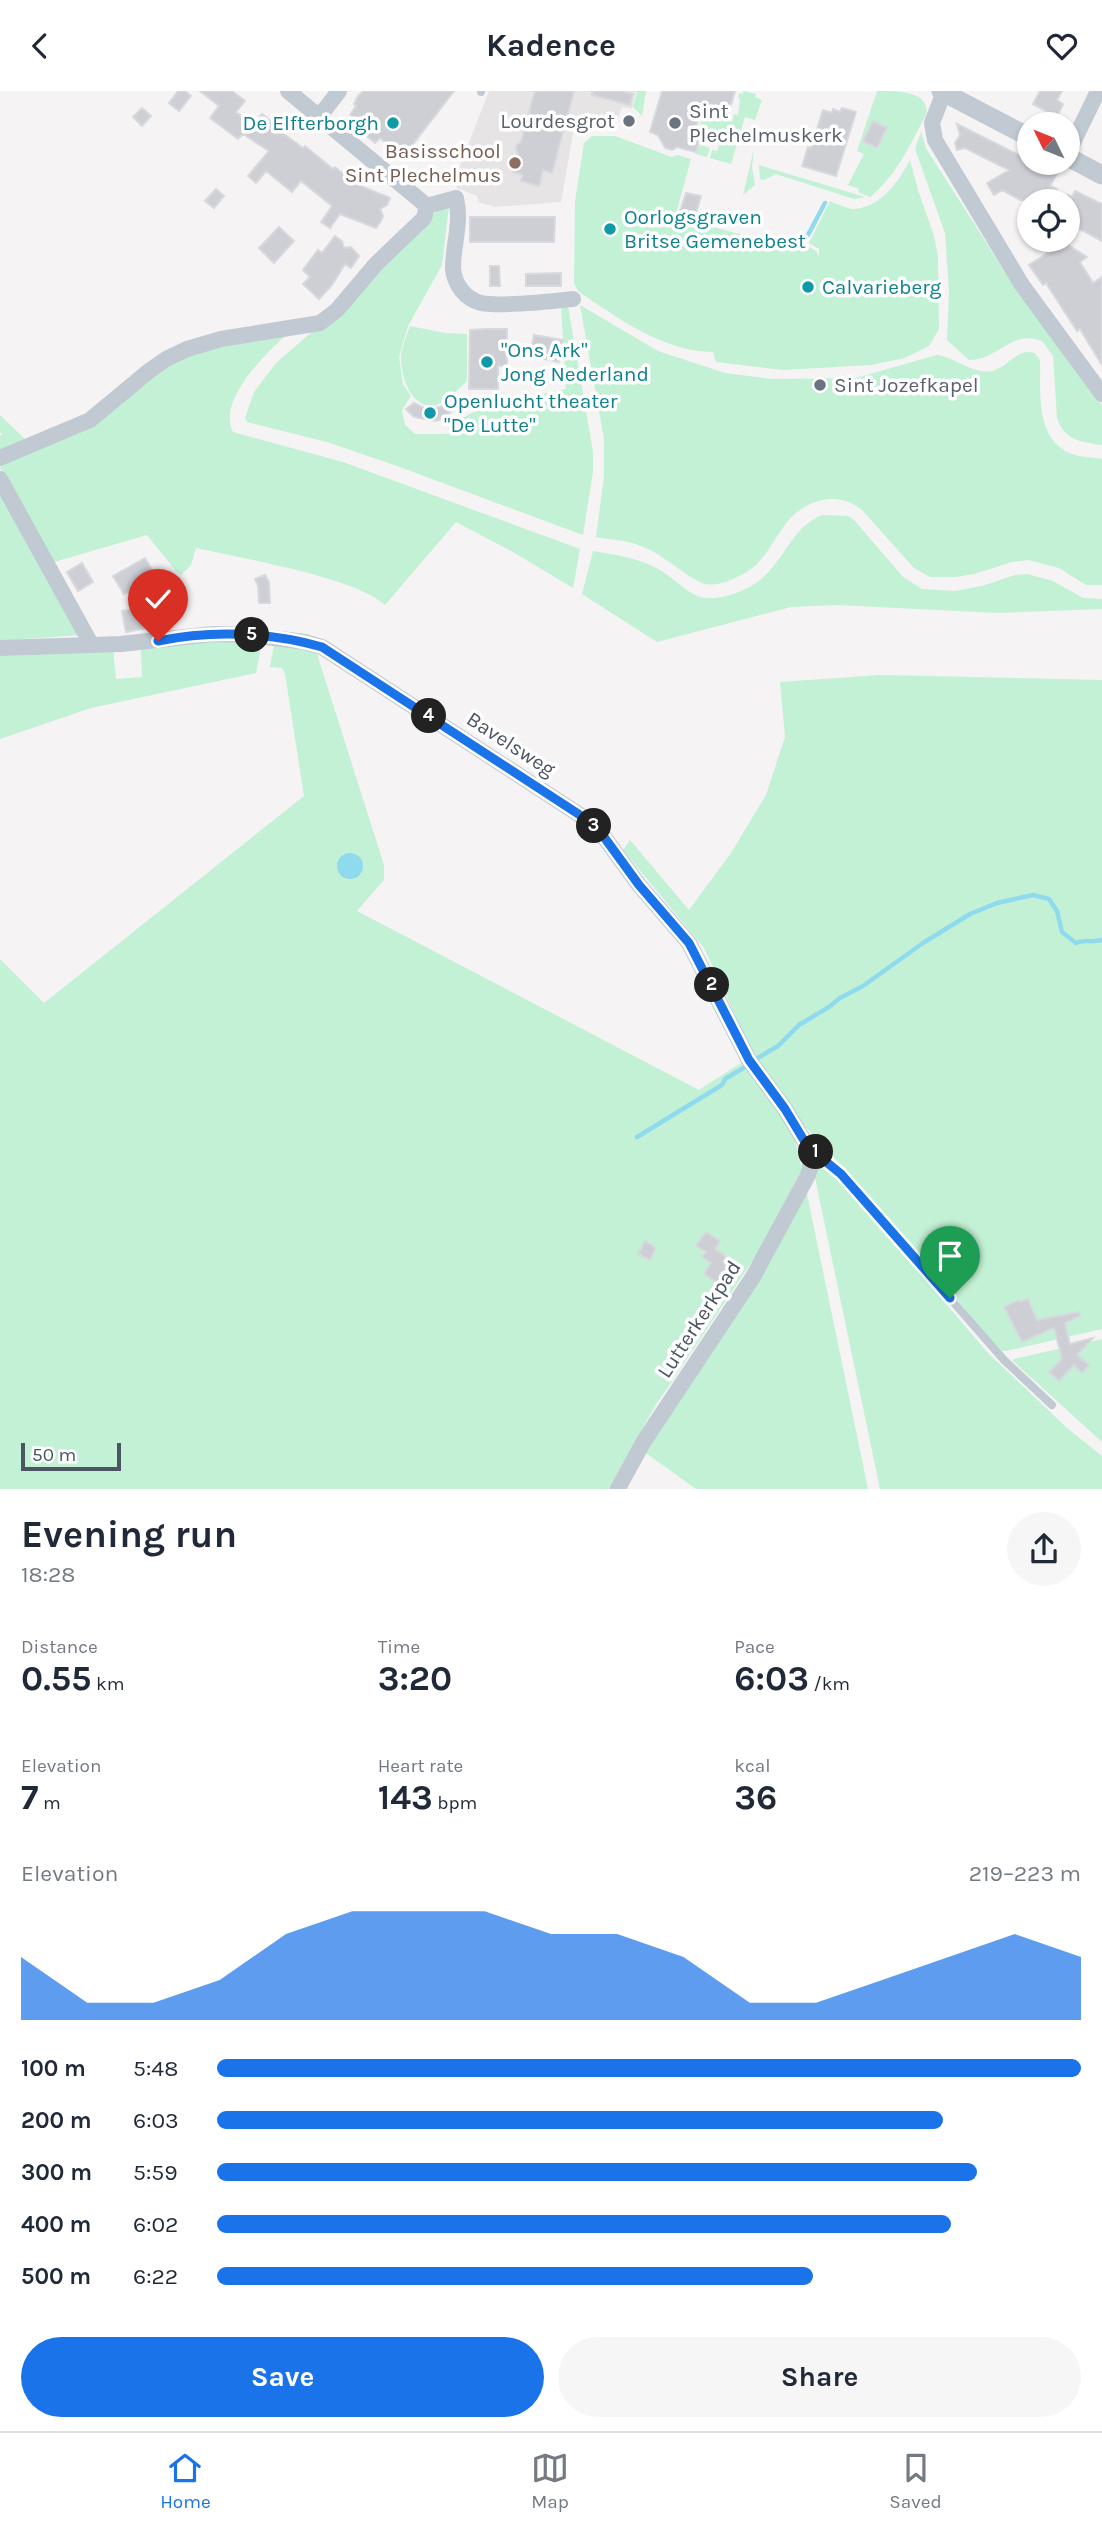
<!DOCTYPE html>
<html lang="en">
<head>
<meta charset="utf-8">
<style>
  body { margin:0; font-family:Karla,sans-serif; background:#f6f6f7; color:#1f2937; height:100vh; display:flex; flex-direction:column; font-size:26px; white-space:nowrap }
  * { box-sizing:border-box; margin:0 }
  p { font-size:23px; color:#747a83 }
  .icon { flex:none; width:38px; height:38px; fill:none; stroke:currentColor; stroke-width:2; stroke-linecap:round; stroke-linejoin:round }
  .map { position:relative; height:1398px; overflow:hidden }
  .details { display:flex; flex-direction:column; background:#fff; flex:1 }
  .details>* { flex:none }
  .needle { width:46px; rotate:313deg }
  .buttons { position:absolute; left:1017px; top:21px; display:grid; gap:14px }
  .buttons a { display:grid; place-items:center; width:63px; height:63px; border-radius:50%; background:#fff; box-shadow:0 2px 5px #0004; font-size:35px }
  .scale { position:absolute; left:21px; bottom:18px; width:100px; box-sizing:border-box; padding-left:7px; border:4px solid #4a5661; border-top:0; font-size:19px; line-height:24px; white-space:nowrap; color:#4a5661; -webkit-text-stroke:5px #fff; paint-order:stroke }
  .pin { position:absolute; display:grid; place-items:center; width:60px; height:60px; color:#fff; margin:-72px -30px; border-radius:50% 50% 50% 0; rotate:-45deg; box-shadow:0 0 7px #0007 }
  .pin .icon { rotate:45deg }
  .km { position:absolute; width:35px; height:35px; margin:-18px; border-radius:50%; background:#222; color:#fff; font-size:19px; line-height:35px; text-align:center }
  .round { display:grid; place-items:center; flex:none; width:74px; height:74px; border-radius:37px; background:#f6f6f7 }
  .head { display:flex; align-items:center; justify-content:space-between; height:119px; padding:0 21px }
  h1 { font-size:38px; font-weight:700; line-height:52px }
  .stats { display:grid; grid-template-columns:repeat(3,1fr); gap:10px; height:119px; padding:7px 21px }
  .stats div { display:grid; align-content:center }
  .stats b { font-size:35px; font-weight:700 }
  .stats small { font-size:19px; font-weight:400 }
  .stats p { font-size:19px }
  .chart { height:196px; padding:14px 21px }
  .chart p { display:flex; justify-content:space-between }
  .chart svg { width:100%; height:126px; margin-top:7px; fill:#1a73e8; opacity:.7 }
  .primary-button { display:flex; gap:14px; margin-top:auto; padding:14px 21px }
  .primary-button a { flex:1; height:80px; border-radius:42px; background:#1a73e8; color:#fff; font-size:28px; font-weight:700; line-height:80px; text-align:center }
  .primary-button a+a { background:#f6f6f7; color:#1f2937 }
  ul { padding:0 21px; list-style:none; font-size:23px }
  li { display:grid; grid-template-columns:112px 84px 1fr; align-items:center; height:52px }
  li i { height:18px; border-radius:9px; background:#1a73e8 }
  header { display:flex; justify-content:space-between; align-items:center; height:91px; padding:0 21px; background:#fff; font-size:32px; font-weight:700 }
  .tab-bar { display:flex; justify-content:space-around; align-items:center; height:98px; border-top:2px solid #e0e1e3; background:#fff; font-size:19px; color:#747a83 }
  .tab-bar a { display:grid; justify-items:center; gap:4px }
  .tab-bar .selected { color:#1a73e8 }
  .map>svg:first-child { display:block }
  .education { fill:#e6e4e5 }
  .green { fill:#c3f1d5 }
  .water { fill:#90daee }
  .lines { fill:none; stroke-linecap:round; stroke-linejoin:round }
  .stream { stroke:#90daee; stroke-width:4.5 }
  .building { fill:#cdcfd5; stroke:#d7d9de; stroke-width:2 }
  .service { stroke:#c1cad2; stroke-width:8 }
  .minor { stroke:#c1cad2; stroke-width:16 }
  .tertiary { stroke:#c1cad2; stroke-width:19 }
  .route-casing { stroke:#fff; stroke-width:14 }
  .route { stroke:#1a73e8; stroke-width:9 }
  .worship-dot { fill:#6b7280; stroke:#fff; stroke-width:2.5 }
  .culture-dot { fill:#0f9aa8; stroke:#fff; stroke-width:2.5 }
  .education-dot { fill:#8d6e63; stroke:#fff; stroke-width:2.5 }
  .labels { text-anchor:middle; stroke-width:7; stroke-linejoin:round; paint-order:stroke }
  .worship-label { font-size:21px; fill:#5b616d; stroke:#fff; text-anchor:start }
  .culture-label { font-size:21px; fill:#0d838f; stroke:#fff; text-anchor:start }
  .education-label { font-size:21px; fill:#785e54; stroke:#fff; text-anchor:end }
  .street-label { font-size:21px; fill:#4a5661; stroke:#fff }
</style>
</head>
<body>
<header><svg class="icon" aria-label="back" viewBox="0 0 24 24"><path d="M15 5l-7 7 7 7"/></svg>Kadence<svg class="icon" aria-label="heart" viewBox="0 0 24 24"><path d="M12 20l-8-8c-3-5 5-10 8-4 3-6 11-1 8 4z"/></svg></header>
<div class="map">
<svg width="1102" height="1399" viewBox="0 0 1102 1399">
  <rect width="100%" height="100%" fill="#f5f3f3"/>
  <!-- education -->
  <path class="education" d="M 489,0 L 636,0 L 632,18 L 622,16 L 615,35 L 574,36 L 561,111 L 495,116 L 478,111 L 477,105 L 457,97 L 455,88 Z"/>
  <!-- green -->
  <path class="green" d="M 637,0 L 646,0 L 642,25 L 633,16 Z
    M 744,0 L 756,3 L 755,6 L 762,9 L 755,29 L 745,26 L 731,73 L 710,67 L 712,59 L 717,60 L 722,44 L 709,40 L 704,55 L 710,57 L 707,66 L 696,63 L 702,45 L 697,43 L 703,23 L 732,31 L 734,23 L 738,24 L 740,8 L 738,7 L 739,2 L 742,3 Z
    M 877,0 C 898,0 931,0 926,24 C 909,55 898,83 870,106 L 858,101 L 859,98 L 848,94 L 864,63 L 857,60 Z
    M 921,41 L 927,59 L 1016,198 L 1102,314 L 1102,354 C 1081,351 1064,349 1057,327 L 1053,265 L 1042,250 C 1010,238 1000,269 969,269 L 947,249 L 949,201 L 945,142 L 915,58 Z
    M 592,45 L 615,45 L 672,66 L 677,64 L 691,68 L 675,126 L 796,158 L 804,153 L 816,160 L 819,165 L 819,158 L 809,152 L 830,110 C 837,113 846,117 852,118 C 880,118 899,90 910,69 L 918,99 L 934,145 L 938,166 L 939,238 L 929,255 L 905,267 L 871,274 L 783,279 L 716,271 L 713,261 C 664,261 618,227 579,201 L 574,193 L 575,110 L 584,52 Z
    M 754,58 L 752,76 L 755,94 L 743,104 Z
    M 759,74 L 865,106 L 854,108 L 776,83 L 764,89 L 760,88 Z
    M 443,112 L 449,116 L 442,174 L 408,235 L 399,266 L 403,293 L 411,305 L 402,319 L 405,334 L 415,343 L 446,343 L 456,340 L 463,327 L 482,316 L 566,298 L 561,215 L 568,215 L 593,361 L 593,381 L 583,444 L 397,375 L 327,351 L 247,331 L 245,327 L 254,301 L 276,272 L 327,228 L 427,131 Z
    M 580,214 L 658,260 L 725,282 L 771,288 L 856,287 L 937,264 C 956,266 975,286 995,279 C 1010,274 1017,257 1035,262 L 1040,269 C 1041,298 1035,342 1065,360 C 1075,366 1090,366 1102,368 L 1102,494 L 1086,494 L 1059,477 L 1028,469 L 1012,471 L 974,483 L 955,486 L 930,486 L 914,477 L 862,419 C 838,399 806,408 787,431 C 776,445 769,461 756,474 C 748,481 738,486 728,490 C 720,493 710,495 702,492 C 680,482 663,462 638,454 C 626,449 610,449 596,446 L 604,386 L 604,348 Z
    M 410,235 L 445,242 L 467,243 L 467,290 C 459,297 447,311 436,314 C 412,320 401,286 401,267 C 401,257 407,245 410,235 Z
    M 291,240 C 269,258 216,310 233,341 L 343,371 L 580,458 L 573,497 L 513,461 L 456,431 L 385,514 C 355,486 240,467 196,457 L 191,474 L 181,484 L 176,480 L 147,444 L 54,471 L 0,377 L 2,372 L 88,335 L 177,264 Z
    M 0,324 L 25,348 L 0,361 L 0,345 L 2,343 L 0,341 Z
    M 0,401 L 80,544 L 0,550 Z
    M 822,424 L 848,425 L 854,429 L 903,486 L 922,498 L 955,500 L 982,495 L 1015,484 L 1027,483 L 1053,490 L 1083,507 L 1102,508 L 1102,518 L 997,522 L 837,514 L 791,516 L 657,551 L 582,503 L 593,460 C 617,464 639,467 660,479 C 672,486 682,497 695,504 C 714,513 745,501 760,489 C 785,469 792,436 822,424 Z
    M 263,546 L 256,582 L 91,617 L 0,648 L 0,563 L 113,557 L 116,588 L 142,586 L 141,558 Z
    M 275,548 L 317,563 L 384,774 L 384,789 L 357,820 L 699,999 L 744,970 L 792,1036 L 802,1078 L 757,1163 L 654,1317 L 608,1398 L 0,1398 L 0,868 L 44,912 L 304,705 L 285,583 L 282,577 L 270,576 Z
    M 880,584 L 1102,589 L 1102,1238 L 1006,1260 L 1002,1260 L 994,1252 L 869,1105 L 801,1031 L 754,965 L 704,857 L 623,759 L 630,749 L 689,819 L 731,762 L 766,704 L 785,646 L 780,591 Z
    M 823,1073 L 862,1114 L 987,1261 L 1067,1337 L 1102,1365 L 1102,1398 L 880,1398 L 814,1082 L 818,1076 Z
    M 806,1098 L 868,1398 L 696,1398 L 643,1360 Z
    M 1102,1248 L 1102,1351 L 1013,1270 L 1014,1268 Z"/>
  <!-- water -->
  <path class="water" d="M337 775a13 13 0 1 1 26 0a13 13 0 1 1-26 0Z"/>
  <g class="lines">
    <!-- stream -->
    <path class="stream" d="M 808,144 L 825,112
      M 756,968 L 778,955 L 799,934 L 829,916 L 840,907 L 863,895 L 923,852 L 970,823 L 997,812 L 1033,804 L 1049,808 L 1057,820 L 1062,841 L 1076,852 C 1085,848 1093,852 1102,849
      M 637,1046 L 722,994 L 725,988 L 745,976"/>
  </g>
  <!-- building -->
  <path class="building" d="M 178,0 L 185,0 L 191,5 L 179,20 L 169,12 Z
    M 200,0 L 232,0 L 245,10 L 236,21 L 253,34 L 262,23 L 283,39 L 281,41 L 303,57 L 305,55 L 333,78 L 335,76 L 356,93 L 390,107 L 387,114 L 380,118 L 383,125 L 381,130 L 376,137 L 340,123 L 330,137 L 321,131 L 332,115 L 301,90 L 292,101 L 266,80 L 256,92 L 248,85 L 269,60 L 243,43 L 238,48 L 210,27 L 219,15 Z
    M 364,0 L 454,0 L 410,57 L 407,54 L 400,63 L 380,47 L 375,52 L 369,47 L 362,43 L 367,37 L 350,24 L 356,15 L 354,13 L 358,5 Z
    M 535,0 L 574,0 L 552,82 L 543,79 L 539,95 L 521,90 L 523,84 L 513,81 L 518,62 L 516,58 L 517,53 L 521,51 Z
    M 592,0 L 621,0 L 633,3 L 630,14 L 592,4 Z
    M 662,0 L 735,0 L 729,21 L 702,14 L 694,44 L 700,46 L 696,61 L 677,56 L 672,59 L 665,57 L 658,44 L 650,41 Z
    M 1040,0 L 1062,0 L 1057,9 L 1063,13 L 1057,26 L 1033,13 Z
    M 142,17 L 151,25 L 142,35 L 133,26 Z
    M 842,17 L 856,21 L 836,85 L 802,75 L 808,56 L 811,57 L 823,19 L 832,22 L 833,18 L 840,21 Z
    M 873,30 L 887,37 L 877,57 L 863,50 Z
    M 957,33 L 1023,66 L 1029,72 L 1034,72 L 1057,83 L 1050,95 L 1057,98 L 1050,110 L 1020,109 L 1002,99 L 994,104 L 987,92 L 1009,79 L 965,57 L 957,59 L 955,52 L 960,44 Z
    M 216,98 L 224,105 L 214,117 L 205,110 Z
    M 1075,100 L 1102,113 L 1102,150 L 1068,132 L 1068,104 L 1072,106 Z
    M 686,102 L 701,105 L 695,125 L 680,121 Z
    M 470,126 L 555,126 L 554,151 L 470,151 Z
    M 279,136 L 294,150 L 274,172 L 259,157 Z
    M 335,145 L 342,150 L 344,157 L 351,156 L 359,165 L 351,177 L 345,173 L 332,194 L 319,208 L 303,193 L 310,186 L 303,179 L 318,159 L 322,162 Z
    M 1060,154 L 1063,158 L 1068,154 L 1087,166 L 1080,171 L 1093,192 L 1102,186 L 1102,274 L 1080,238 L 1077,240 L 1046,192 L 1043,194 L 1029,174 Z
    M 490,175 L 499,175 L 500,195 L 490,195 Z
    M 561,182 L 561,195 L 526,195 L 526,183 Z
    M 486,238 L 507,238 L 507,275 L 498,275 L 498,298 L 469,298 L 470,239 Z
    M 534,244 L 563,249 L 559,271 L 530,265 Z
    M 448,310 L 455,317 L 445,327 L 436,330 L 414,326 L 406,318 L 414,312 L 424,317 L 432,317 L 440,316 Z
    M 145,467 L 153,481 L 135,491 L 137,495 L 124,503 L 113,485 Z
    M 82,472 L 93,491 L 78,500 L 67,481 Z
    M 265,484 L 269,491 L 270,512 L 259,512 L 258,495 L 255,488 Z
    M 147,516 L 152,536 L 126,541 L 122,520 Z
    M 706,1141 L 720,1150 L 715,1158 L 726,1166 L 724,1170 L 734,1176 L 722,1195 L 704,1183 L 711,1172 L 702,1166 L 706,1161 L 696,1155 Z
    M 645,1150 L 656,1157 L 650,1169 L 638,1163 Z
    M 1028,1208 L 1037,1229 L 1079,1221 L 1080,1225 L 1065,1232 L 1070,1253 L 1093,1247 L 1077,1264 L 1089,1274 L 1082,1282 L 1074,1274 L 1059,1290 L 1049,1281 L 1062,1268 L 1054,1237 L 1022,1251 L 1004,1216 L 1019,1209 L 1020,1211 Z"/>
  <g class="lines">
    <!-- service -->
    <path class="service" d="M 481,1 L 481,0
      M 811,1058 L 841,1083 L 1004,1269 L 1052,1314"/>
    <!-- minor -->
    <path class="minor" d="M 288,0 L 427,115
      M 944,1 L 932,32 L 935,49 L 1022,194 L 1102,303
      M 319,26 L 339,0
      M 1068,62 L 1098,0
      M 427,115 L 456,107 C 462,132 453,152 453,177 C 454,193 465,208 481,212 C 498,216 554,210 573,208
      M 0,367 L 90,329 L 149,280 L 166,268 L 187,258 L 221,248 L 320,232 L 337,219 L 376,173 L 424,127 L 427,115
      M 0,388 L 91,553
      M 0,557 L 121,553 L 213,543 L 250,544 L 305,551 L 322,556 L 586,728 L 604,746 L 639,794 L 689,852 L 749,969 L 785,1018 L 808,1056 L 810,1066 L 810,1078 L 807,1086 L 753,1186 L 644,1350 L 617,1399"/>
    <!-- tertiary -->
    <path class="tertiary" d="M 941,0 L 1029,46
      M 1068,66 L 1102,84"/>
  </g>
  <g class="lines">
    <!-- route casing -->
    <g class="route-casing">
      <path id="route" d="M 158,550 C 211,539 270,541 322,556 L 586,728 L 604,746 L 639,794 L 689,852 L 749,969 L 785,1018 L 808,1056 L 841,1083 L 950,1207"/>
    </g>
    <!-- route -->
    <use href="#route" class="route"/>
  </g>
  <!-- markers -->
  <g class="worship-dot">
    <circle cx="629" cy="30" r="7"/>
    <circle cx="675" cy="32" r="7"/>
    <circle cx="820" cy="294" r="7"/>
  </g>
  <g class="culture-dot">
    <circle cx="393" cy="32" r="7"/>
    <circle cx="610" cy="138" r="7"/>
    <circle cx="808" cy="196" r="7"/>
    <circle cx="487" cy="271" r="7"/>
    <circle cx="430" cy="322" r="7"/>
  </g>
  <circle class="education-dot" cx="515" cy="72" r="7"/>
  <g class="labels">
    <!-- worship labels -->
    <g class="worship-label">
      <text x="689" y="27">Sint<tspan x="689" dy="24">Plechelmuskerk</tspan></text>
      <text x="615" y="37" text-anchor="end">Lourdesgrot</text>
      <text x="834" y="301">Sint Jozefkapel</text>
    </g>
    <!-- culture labels -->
    <g class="culture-label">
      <text x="379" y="39" text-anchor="end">De Elfterborgh</text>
      <text x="624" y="133">Oorlogsgraven<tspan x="624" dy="24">Britse Gemenebest</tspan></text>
      <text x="822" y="203">Calvarieberg</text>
      <text x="501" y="266">"Ons Ark"<tspan x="501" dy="24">Jong Nederland</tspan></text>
      <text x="444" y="317">Openlucht theater<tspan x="444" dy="24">"De Lutte"</tspan></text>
    </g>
    <!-- education labels -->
    <g class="education-label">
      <text x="501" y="67">Basisschool<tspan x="501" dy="24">Sint Plechelmus</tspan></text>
    </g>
    <!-- street labels -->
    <g class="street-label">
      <text transform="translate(511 653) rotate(33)" y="7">Bavelsweg</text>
      <text transform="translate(699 1228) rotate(-57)" y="7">Lutterkerkpad</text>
    </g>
  </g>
</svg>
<div class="buttons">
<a><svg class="needle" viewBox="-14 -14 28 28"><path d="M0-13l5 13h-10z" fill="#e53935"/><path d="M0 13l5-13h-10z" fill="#747a83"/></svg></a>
<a><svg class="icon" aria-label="locate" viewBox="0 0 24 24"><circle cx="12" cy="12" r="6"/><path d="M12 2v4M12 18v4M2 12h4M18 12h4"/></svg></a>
</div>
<div class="scale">50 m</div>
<div class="pin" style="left:950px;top:1207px;background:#1e9e55"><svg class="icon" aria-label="arrive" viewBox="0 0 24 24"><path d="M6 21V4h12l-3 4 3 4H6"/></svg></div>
<div class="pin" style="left:158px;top:550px;background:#d93025"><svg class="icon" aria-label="check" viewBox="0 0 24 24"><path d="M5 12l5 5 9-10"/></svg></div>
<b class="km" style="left:816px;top:1061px">1</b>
<b class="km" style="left:712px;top:894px">2</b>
<b class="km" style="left:594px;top:735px">3</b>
<b class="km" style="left:429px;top:625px">4</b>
<b class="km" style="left:252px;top:544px">5</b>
</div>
<section class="details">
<div class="head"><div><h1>Evening run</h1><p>18:28</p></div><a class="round"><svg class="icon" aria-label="share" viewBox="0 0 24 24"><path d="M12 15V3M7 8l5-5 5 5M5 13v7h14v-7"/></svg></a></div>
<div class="stats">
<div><p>Distance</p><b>0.55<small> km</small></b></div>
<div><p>Time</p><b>3:20</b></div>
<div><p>Pace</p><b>6:03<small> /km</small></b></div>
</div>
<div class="stats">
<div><p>Elevation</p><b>7<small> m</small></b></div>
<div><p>Heart rate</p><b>143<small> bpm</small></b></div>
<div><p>kcal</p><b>36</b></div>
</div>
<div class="chart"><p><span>Elevation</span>219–223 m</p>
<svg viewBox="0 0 160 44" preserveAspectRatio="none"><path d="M0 44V22L10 38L20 38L30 30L40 14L50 6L60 6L70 6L80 14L90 14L100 22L110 38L120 38L130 30L140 22L150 14L160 22V44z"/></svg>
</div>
<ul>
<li><b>100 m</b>5:48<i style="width:100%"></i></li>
<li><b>200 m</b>6:03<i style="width:84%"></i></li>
<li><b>300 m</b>5:59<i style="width:88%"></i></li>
<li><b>400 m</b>6:02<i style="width:85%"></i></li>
<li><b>500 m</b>6:22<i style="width:69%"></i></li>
</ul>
<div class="primary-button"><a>Save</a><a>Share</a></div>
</section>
<nav class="tab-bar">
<a class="selected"><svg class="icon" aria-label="home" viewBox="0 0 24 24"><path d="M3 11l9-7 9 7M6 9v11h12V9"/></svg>Home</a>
<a><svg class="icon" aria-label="map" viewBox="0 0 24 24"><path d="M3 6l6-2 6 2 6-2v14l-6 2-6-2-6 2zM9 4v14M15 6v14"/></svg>Map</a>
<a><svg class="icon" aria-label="saved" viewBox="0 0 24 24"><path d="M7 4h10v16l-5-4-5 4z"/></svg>Saved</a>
</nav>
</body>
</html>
